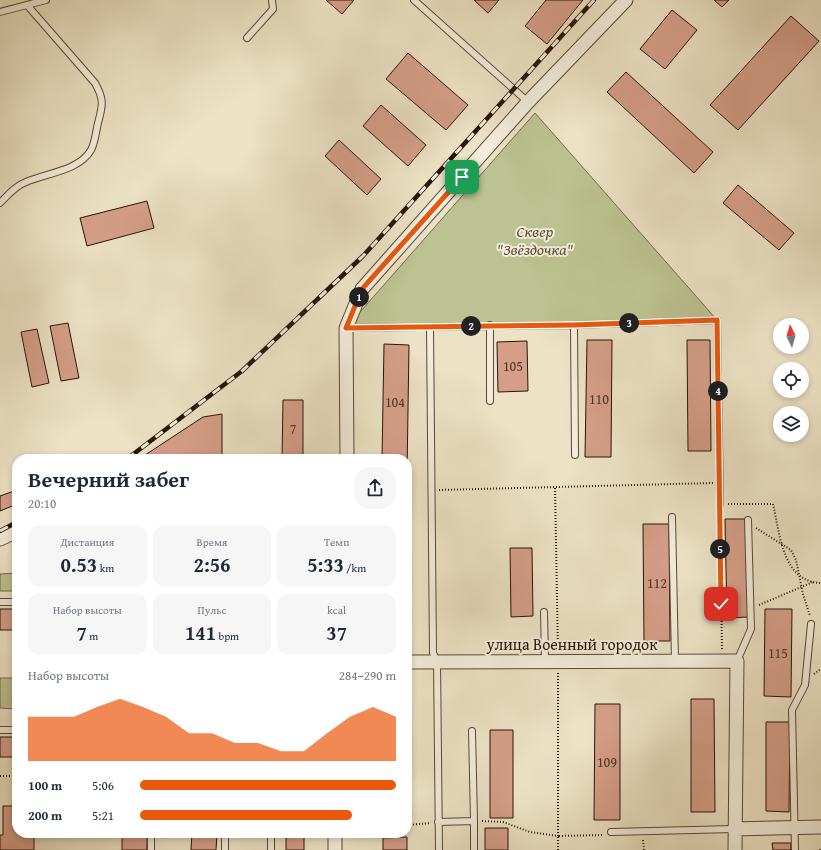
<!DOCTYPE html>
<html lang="ru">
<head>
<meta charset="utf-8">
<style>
  body { margin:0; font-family:"Gentium Book Plus",serif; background:#f6f6f7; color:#1f2937; height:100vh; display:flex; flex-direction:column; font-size:15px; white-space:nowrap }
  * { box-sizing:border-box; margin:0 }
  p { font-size:13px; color:#747a83 }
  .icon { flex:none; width:22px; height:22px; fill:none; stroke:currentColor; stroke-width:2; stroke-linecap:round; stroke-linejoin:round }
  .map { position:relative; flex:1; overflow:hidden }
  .panel { position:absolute; left:12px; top:454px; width:400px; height:384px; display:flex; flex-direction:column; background:#fff; border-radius:16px; box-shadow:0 2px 6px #0003 }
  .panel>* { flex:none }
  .needle { width:26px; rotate:355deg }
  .controls { position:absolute; left:773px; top:318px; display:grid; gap:8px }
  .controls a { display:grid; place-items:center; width:36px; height:36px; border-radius:50%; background:#fff; box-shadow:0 2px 6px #0003; font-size:20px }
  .pin { position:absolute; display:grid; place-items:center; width:34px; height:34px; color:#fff; margin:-17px; border-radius:8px; box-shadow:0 2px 6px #0006 }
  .km { position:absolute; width:20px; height:20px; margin:-10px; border-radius:50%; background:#222; color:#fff; font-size:11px; line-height:20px; text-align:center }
  .round { display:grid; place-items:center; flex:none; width:42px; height:42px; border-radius:16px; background:#f6f6f7 }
  .head { display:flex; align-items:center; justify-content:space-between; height:68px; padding:0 16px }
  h1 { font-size:22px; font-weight:600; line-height:30px }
  .stats { display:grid; grid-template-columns:repeat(3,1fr); gap:6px; height:68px; padding:4px 16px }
  .stats div { display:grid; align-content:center; border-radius:10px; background:#f6f6f7; text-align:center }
  .stats b { font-size:20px; font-weight:600 }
  .stats small { font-size:11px; font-weight:400 }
  .stats p { font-size:11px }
  .chart { height:112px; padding:8px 16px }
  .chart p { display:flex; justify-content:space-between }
  .chart svg { width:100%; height:72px; margin-top:4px; fill:#ea580c; opacity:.7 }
  ul { padding:0 16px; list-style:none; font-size:13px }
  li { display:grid; grid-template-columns:64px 48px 1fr; align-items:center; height:30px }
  li i { height:10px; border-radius:5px; background:#ea580c }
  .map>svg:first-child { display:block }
  .green { fill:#bcc291; stroke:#726b4c }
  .building { fill:#d59e89; stroke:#281408 }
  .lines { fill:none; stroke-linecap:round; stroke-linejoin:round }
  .lane-casing { stroke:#594837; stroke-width:8 }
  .street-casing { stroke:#594837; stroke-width:15 }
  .path { stroke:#281408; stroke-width:2; stroke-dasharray:1 2; stroke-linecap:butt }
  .lane { stroke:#f3ecd9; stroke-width:6 }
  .street { stroke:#f3ecd9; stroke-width:13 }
  .rail-casing { stroke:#281408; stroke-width:4.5 }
  .rail { stroke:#f3ecd9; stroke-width:3; stroke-dasharray:9; stroke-linecap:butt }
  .route-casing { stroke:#fff; stroke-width:8 }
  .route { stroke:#ea580c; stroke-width:5 }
  .labels { text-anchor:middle; stroke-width:4; stroke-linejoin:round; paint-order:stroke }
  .number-label { font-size:14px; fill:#533628 }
  .park-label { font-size:16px; font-style:italic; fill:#5c5138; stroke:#f3ecd9 }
  .street-label { font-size:16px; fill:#281408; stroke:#f3ecd9 }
</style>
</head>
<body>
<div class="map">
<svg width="821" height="850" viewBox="0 0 821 850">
  <rect width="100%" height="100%" fill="#ece2c5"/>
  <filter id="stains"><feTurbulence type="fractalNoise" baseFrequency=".005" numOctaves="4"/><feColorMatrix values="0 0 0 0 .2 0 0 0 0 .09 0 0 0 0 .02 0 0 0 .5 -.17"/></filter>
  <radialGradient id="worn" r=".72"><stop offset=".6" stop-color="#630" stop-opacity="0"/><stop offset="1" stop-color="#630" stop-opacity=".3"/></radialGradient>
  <!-- green -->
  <path class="green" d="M 535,113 L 717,320 L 346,328 Z
    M 17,573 L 17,591 L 0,591 L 0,574 Z
    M 0,678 L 17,678 L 17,709 L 0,708 Z"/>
  <!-- building -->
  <path class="building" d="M 326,0 L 354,0 L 342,14 Z
    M 474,0 L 499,0 L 488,13 Z
    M 546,0 L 583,0 L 547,44 L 525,26 Z
    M 714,0 L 729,0 L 722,7 Z
    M 672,10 L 697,30 L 665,69 L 640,49 Z
    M 791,16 L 819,41 L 738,130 L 710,105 Z
    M 408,53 L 468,105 L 446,130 L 386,79 Z
    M 626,72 L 713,152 L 694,173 L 607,92 Z
    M 381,105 L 426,145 L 408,166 L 363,126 Z
    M 339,140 L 381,179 L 367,195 L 325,156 Z
    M 738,185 L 794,233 L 779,250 L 723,203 Z
    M 147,201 L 154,228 L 87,246 L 80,218 Z
    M 68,323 L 79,378 L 61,381 L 50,326 Z
    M 37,329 L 49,383 L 32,387 L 21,332 Z
    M 587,340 L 612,340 L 611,457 L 585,457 Z
    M 687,340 L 710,340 L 711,451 L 688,451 Z
    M 527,341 L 528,391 L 498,392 L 497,342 Z
    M 384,344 L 409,345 L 407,475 L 407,459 L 382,459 Z
    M 283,400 L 303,400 L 303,459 L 282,459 Z
    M 222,414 L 222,459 L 139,459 L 203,417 Z
    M 17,490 L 17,504 L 0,511 L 0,496 Z
    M 725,519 L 746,519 L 748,617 L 727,618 Z
    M 407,524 L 410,524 L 411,646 L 407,646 Z
    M 643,524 L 669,524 L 670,641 L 644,641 Z
    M 510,548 L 532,548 L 533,616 L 511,617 Z
    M 0,609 L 17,609 L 17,630 L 0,630 Z
    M 765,609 L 792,609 L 791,697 L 764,696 Z
    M 407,692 L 411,692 L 411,824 L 407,824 Z
    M 691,699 L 714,699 L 715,812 L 691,812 Z
    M 595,704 L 620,704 L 620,820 L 594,820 Z
    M 766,722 L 790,722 L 789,812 L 766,811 Z
    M 490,730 L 513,730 L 513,818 L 490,818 Z
    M 0,737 L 17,737 L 17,757 L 0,757 Z
    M 3,806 L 17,806 L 17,833 L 34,833 L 34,850 L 0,850 L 0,835 L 3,835 Z
    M 485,828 L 508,828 L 508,850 L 485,850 Z
    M 122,833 L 147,833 L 147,850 L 122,850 Z
    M 192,833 L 217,833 L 216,850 L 191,850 Z
    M 286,833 L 304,833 L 304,850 L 286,850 Z
    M 407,837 L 407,850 L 383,850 L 383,838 Z
    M 772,843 L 791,843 L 791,850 L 773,850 Z"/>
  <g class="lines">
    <!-- lane casing -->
    <g class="lane-casing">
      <path id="lane" d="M 414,0 L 528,102
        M 0,12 L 46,0
        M 247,38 L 273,9 L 272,0
        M 0,203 C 8,195 15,186 26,182 C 46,173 79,171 91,150 C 95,143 96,131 98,123 C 103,105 104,99 95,83 L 27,5
        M 490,325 L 490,401
        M 574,325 L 575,455
        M 430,327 L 433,653 L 437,661 L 439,850
        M 346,328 L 574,325 L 717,320 L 720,504
        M 672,517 L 675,661
        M 0,602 L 17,602
        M 544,612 L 545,660
        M 737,661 L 751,629 L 748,520
        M 0,730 L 17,730
        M 474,821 L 474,850
        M 438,822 L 474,821 L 472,731
        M 611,832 L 734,829
        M 151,833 L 151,850
        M 225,833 L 225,850
        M 271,850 L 271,833
        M 795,850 L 792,710 L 805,685 L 811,624"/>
    </g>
    <!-- street casing -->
    <g class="street-casing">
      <path id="street" d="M 347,459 L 346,328 L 362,289 L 528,102 L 626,0
        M 0,539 L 17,531
        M 407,662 L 737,661 L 735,850
        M 734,829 L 821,827
        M 335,850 L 335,833"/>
    </g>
    <!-- path -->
    <path class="path" d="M 555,488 L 558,651
      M 439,490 L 713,483
      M 728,504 L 773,504 C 780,533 782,582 821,583
      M 720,510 L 722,650
      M 756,528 L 791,550 L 796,560 L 803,594 L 810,616
      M 759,605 L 813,582
      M 814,674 L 821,669
      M 0,776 L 17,776
      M 482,821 L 503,822 L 530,832 L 558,836 L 558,673
      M 407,825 L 431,823
      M 643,840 L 644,850
      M 558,850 L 558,836 L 604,835
      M 820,850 L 821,848"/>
    <!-- lane -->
    <use href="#lane" class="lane"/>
    <!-- street -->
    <use href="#street" class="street"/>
    <!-- rail casing -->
    <g class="rail-casing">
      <path id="rail" d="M 127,459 L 242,371 L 363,256 L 594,0
        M 0,531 L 17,522"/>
    </g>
    <!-- rail -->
    <use href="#rail" class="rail"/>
  </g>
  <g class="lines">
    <!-- route casing -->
    <g class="route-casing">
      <path id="route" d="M 462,177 L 362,289 L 346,328 L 574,325 L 717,320 L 721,604"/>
    </g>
    <!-- route -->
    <use href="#route" class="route"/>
  </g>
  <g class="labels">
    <!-- number labels -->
    <g class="number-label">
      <text x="513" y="371">105</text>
      <text x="599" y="404">110</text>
      <text x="395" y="407">104</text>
      <text x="293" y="434">7</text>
      <text x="657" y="588">112</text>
      <text x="778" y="658">115</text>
      <text x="607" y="767">109</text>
    </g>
    <!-- park labels -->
    <g class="park-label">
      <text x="535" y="237">Сквер<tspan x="535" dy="18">"Звёздочка"</tspan></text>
    </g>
    <!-- street labels -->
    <g class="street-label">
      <text x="572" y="650">улица Военный городок</text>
    </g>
  </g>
  <rect width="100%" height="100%" filter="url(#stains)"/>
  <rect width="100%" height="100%" fill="url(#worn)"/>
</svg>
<div class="controls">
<a><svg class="needle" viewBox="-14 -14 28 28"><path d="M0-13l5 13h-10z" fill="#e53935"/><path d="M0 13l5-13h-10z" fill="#747a83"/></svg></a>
<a><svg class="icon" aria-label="locate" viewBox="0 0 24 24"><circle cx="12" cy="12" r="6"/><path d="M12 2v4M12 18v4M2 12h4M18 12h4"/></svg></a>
<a><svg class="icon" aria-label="layers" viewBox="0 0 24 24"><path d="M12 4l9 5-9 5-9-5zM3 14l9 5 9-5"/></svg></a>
</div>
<div class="pin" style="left:462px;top:177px;background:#1e9e55"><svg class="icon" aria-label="arrive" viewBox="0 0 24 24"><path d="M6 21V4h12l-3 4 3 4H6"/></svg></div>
<div class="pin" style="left:721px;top:604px;background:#d93025"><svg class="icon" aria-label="check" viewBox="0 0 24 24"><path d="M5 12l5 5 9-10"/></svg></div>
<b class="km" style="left:359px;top:297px">1</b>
<b class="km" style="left:471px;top:326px">2</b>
<b class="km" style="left:629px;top:323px">3</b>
<b class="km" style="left:718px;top:391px">4</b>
<b class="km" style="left:720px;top:549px">5</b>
<section class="panel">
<div class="head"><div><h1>Вечерний забег</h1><p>20:10</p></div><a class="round"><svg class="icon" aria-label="share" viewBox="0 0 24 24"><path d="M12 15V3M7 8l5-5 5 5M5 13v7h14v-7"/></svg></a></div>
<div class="stats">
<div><p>Дистанция</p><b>0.53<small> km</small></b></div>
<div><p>Время</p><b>2:56</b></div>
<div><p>Темп</p><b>5:33<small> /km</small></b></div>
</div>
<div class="stats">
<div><p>Набор высоты</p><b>7<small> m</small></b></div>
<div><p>Пульс</p><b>141<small> bpm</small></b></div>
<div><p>kcal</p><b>37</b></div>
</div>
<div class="chart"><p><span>Набор высоты</span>284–290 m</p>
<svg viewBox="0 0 160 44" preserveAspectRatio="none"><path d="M0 44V17L10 17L20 17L30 11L40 6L50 11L60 17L70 27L80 27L90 33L100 33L110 38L120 38L130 27L140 17L150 11L160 17V44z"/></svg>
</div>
<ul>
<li><b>100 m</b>5:06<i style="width:100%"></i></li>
<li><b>200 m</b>5:21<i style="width:83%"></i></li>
</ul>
</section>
</div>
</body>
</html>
